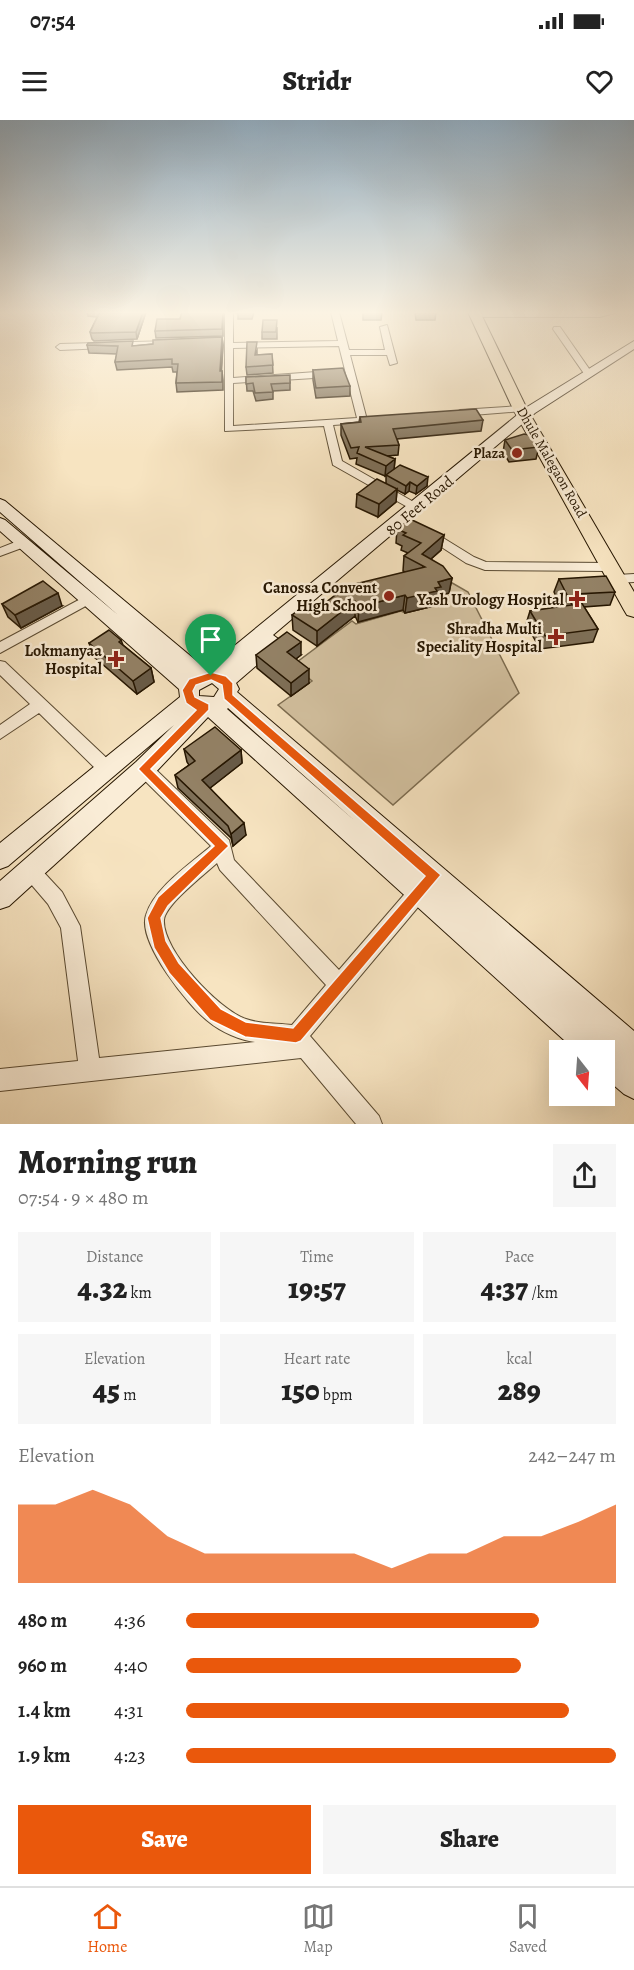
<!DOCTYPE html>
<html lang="en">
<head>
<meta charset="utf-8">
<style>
  body { margin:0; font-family:Alegreya,serif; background:#f6f6f6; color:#222; height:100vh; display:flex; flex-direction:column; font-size:22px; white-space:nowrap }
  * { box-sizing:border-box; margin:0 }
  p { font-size:20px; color:#767676 }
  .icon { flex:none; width:33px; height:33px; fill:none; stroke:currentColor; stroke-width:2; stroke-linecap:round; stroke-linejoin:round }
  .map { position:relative; height:1004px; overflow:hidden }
  .drawer { display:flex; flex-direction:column; background:#fff; flex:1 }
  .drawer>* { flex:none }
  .needle { width:39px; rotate:163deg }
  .controls { position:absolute; left:549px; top:920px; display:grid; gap:12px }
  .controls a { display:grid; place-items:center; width:66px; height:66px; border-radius:0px; background:#fff; box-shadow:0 6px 24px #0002; font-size:30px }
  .pin { position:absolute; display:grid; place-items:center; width:51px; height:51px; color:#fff; margin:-62px -26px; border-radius:50% 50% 50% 0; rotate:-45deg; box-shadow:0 0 6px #0007 }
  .pin .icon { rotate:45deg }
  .round { display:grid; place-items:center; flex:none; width:63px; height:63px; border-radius:0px; background:#f6f6f6 }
  .overview { display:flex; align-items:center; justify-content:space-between; height:102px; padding:0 18px }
  h1 { font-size:33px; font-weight:800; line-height:45px }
  .figures { display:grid; grid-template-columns:repeat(3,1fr); gap:9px; height:102px; padding:6px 18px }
  .figures div { display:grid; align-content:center; border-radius:0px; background:#f6f6f6; text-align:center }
  .figures b { font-size:30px; font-weight:800 }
  .figures small { font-size:16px; font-weight:400 }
  .figures p { font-size:16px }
  .chart { height:168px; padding:12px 18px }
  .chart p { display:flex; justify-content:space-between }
  .chart svg { width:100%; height:108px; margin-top:6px; fill:#ea580c; opacity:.7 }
  .cta { display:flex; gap:12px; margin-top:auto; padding:12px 18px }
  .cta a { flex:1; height:69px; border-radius:0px; background:#ea580c; color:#fff; font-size:24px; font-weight:800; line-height:69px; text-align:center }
  .cta a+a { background:#f6f6f6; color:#222 }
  ul { padding:0 18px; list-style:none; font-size:20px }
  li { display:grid; grid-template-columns:96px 72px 1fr; align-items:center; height:45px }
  li i { height:15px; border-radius:8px; background:#ea580c }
  .status { display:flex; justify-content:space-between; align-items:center; height:42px; padding:0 30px; background:#fff; direction:ltr }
  .status svg { height:16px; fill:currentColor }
  header { display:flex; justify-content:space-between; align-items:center; height:78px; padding:0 18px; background:#fff; font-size:27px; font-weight:800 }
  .tabs { display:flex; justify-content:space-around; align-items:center; height:84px; border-top:2px solid #e0e0e0; background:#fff; font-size:16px; color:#767676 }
  .tabs a { display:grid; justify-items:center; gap:3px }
  .tabs .active { color:#ea580c }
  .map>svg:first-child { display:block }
  .green { fill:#d3c1a0; stroke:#7c6c50; stroke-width:1.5 }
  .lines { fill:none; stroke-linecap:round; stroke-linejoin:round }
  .street-casing { stroke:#5a4a31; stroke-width:2 }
  .secondary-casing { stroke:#261601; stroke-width:2 }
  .primary-casing { stroke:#261601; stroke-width:2 }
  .street { fill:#faedd7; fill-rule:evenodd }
  .secondary { fill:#faedd7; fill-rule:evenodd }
  .primary { fill:#f7e4c1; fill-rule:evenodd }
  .wall { fill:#7e6f57; stroke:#261601; stroke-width:1.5 }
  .shaded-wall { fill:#675a47; stroke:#261601; stroke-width:1.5 }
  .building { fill:#938165; stroke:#261601; stroke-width:1.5 }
  .route { fill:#ea580c; stroke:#fff; stroke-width:1.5; fill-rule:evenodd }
  .poi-dot { fill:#8f2418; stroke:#faedd7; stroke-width:2 }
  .labels { text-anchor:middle; stroke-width:5; stroke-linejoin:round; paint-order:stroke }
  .far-poi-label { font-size:14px; font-weight:bold; fill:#261601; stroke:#faedd7; text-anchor:end }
  .far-street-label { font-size:14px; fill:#261601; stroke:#faedd7 }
  .street-label { font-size:16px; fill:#261601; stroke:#faedd7 }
  .poi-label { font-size:16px; font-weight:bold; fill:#261601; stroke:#faedd7; text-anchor:end }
</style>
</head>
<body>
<div class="status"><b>07:54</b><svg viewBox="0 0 49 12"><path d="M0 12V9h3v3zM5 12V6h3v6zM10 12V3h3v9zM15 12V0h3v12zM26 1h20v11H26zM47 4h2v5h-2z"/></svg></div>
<header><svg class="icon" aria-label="menu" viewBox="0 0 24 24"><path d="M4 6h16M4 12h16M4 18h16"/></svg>Stridr<svg class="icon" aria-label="heart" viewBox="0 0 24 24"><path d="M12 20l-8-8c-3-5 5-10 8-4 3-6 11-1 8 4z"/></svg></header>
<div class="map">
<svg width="634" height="1004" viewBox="0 0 634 1004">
  <rect width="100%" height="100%" fill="#f7e4c1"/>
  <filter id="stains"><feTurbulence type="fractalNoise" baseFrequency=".00333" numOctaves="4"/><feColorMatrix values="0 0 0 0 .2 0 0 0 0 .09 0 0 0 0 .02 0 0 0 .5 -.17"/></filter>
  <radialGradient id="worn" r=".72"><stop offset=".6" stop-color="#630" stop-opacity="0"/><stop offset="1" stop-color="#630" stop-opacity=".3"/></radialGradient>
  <!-- green -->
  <path class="green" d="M 447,460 L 468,472 L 519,573 L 393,685 L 278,585 L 312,561 L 293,545 L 352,501 L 356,504 L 401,491 L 405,493 L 434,486 L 433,483 L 438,482 L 438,476 L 449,473 L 442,462 Z"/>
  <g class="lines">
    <!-- street casing -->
    <g class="street-casing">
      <path id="street" d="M 225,192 L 233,192 L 233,223 L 338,221 L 331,192 L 339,192 L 349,230 L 385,230 L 380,207 L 387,205 L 397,243 L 390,245 L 387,235 L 350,235 L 367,300 L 362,303 L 333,305 L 342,341 L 419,385 L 419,389 L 411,389 L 333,345 L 324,306 L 225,311 ZM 339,226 L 357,298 L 233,306 L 233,263 L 330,257 L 334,254 L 330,251 L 233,258 L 233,228 Z
        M 618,192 L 600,197 L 483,197 L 479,195 L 483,193 Z
        M 554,207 L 560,207 L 592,253 L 591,255 L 585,255 L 553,209 Z
        M 170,221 L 174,223 L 173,225 L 60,230 L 56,227 L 60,224 Z
        M 520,286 L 523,287 L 523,291 L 460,296 L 455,293 L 460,290 Z
        M 427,408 L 474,437 L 486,442 L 611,443 L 617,447 L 611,451 L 485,450 L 466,443 L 423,415 L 421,412 L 423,409 Z
        M 23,419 L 29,423 L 27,426 L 0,436 L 0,428 Z
        M 634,454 L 634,462 L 617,463 L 611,459 L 617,455 Z
        M 88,475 L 93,476 L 95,479 L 93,482 L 0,533 L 0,522 Z
        M 0,541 L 5,542 L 113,644 L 115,649 L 113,654 L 107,656 L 101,654 L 39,593 L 0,619 L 0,605 L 30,584 L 0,555 Z
        M 144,642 L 150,644 L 229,720 L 234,740 L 339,850 L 415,762 L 422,759 L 429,762 L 431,768 L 429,774 L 310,916 L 379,996 L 382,1004 L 356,1004 L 301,938 L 0,971 L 0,949 L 78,941 L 61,808 L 48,784 L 24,756 L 21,750 L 24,744 L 30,741 L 36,744 L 62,772 L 80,806 L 99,938 L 255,922 C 240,920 221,912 209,902 C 189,887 137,822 146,795 C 154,768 190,744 211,726 L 138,654 L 136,649 L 138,644 ZM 217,743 L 220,750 L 326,865 L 292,905 C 277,903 259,904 246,899 C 219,890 162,830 164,800 C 165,785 205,754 217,743 Z"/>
    </g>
    <!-- secondary casing -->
    <g class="secondary-casing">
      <path id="secondary" d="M 634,221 L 634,229 L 535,293 L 273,515 L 281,521 L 279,526 L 236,563 L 239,569 L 237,572 L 634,911 L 634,979 L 624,974 L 604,957 L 604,930 L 575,930 L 208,597 L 152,656 L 9,786 L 0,789 L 0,761 L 136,642 L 174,605 L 8,746 L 0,749 L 0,723 L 180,577 L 179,569 L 0,411 L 0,398 L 5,400 L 118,495 L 0,392 L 0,379 L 5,381 L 206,549 L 527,287 ZM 212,563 L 219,569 L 214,577 L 199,576 L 199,570 ZM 228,588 L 355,701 L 227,589 Z"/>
    </g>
    <!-- primary casing -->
    <g class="primary-casing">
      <path id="primary" d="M 468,192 L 480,192 L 527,289 L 634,472 L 634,497 L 627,495 L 624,490 L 513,289 Z"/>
    </g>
    <!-- street -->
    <use href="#street" class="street"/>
    <!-- secondary -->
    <use href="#secondary" class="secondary"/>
    <!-- primary -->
    <use href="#primary" class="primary"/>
  </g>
  <!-- wall -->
  <path class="wall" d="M 87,192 L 146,192 L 137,219 L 94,221 L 92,219 L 90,212 L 97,197 L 88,196 Z
    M 182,192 L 223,192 L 223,216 L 156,218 L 155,211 L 180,199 Z
    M 235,192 L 254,192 L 252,199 L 238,199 L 238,194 Z
    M 363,192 L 382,192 L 381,200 L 363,200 Z
    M 415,192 L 436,192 L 435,200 L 416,200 Z
    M 277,208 L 277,219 L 262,219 L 262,212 Z
    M 222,217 L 223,225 L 221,251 L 222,251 L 223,260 L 223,270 L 177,272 L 176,263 L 177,252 L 173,252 L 172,247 L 117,250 L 115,242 L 117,234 L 89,233 L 87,225 L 134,226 Z
    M 257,230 L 257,235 L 272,234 L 273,253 L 247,255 L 246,247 Z
    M 313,250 L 350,266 L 350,276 L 316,278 L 313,260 Z
    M 246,257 L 290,262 L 290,270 L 273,271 L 273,279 L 256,281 L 253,271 L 247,271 Z
    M 360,297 L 483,300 L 481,311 L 397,319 L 399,325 L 398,335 L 387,336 L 395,339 L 394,350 L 427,366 L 416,374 L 409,371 L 405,374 L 397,370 L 396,382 L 378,397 L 356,387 L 357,374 L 386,363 L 386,356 L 385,356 L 356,344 L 357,338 L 350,339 L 341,315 L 341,304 L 359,302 Z
    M 505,320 L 539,327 L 536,339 L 509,342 L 503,332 Z
    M 397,409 L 444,415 L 441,430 L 431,439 L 452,458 L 449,473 L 439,476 L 438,481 L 435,482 L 434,486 L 405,493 L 403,490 L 358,502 L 355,496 L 317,526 L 293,510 L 292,495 L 321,486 L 405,452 L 403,451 L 404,436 L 408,433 L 401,430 L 402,426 L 396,423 Z
    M 559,459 L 615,472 L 610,485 L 584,487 L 598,509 L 593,522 L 540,529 L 526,504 L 530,491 L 561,487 L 554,472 Z
    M 2,484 L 62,486 L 21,508 L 8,497 Z
    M 121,520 L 123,525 L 151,548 L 154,562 L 137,574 L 93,536 L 89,523 Z
    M 256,535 L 301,535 L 296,539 L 309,563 L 291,576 L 257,548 Z
    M 184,629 L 241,630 L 242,643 L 210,668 L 246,715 L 233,726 L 231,718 L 178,668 L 175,655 L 189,645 L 187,642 Z"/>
  <!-- shaded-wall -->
  <path class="shaded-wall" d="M 143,192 L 146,192 L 137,219 L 136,212 Z
    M 222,217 L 223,225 L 221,260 L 220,251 Z
    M 395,339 L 394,350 L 385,356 L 386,346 Z
    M 428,357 L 427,366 L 416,374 L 417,366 Z
    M 410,362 L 409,371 L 405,374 L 406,366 Z
    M 397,369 L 396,382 L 378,397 L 379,384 Z
    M 444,415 L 441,430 L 423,446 L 422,434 Z
    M 452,458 L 449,473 L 439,476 L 438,481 L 435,482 L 434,486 L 405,493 L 407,478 L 438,462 Z
    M 58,473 L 62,486 L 21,508 L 15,495 Z
    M 405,475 L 403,490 L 358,502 L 359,487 Z
    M 355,481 L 355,496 L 317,526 L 317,511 Z
    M 301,522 L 301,535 L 288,545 L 287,532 Z
    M 151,548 L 154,562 L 137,574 L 133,561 Z
    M 309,549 L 309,563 L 291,576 L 291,563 Z
    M 241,630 L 242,643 L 205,672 L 202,660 Z
    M 244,703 L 246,715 L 233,726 L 231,714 Z"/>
  <!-- building -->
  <path class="building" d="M 100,192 L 143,192 L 136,212 L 92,213 L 90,212 Z
    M 182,192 L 223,192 L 222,209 L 155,211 L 157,199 L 180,199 Z
    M 416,192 L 436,192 L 436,193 L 417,193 Z
    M 263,200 L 277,200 L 276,212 L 262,212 Z
    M 222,217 L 220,251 L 222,251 L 222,262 L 176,263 L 178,244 L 172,244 L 172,239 L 115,242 L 118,226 L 87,225 L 88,223 L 133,221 L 132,226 L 153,224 L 153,220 Z
    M 247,222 L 257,222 L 255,235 L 272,234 L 273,245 L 246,247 Z
    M 343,248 L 350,266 L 316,268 L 313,250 Z
    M 290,255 L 290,263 L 271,264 L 273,272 L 255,273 L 253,263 L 246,264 L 246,257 Z
    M 476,289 L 483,300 L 393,309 L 399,325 L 365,327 L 395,339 L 386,346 L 357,333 L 359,327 L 351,328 L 341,304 L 361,302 L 360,297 Z
    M 524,314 L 529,315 L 539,327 L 512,330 L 505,320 Z
    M 400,345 L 428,357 L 417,366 L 410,362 L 406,366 L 386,355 Z
    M 377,359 L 397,369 L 379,384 L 357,374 Z
    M 410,399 L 444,415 L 422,434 L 443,446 L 452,458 L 438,462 L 441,467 L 435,468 L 437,471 L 407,478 L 405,475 L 359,487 L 355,481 L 317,511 L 292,495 L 312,480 L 321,486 L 347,466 L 425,447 L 404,436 L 421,423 L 403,415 L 406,413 L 397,409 Z
    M 606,456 L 615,472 L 576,474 L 598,509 L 545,516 L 530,491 L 572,485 L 559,459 Z
    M 43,461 L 58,473 L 15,495 L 2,484 Z
    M 109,510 L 121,520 L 119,522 L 151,548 L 133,561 L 89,523 Z
    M 287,512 L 301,522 L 287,532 L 309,549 L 291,563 L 256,535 Z
    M 215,607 L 241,630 L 202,660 L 244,703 L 231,714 L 228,706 L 175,655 L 195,641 L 184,629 Z"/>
  <!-- sky -->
  <linearGradient id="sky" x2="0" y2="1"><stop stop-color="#91abbe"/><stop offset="0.58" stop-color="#fbf3e3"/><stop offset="1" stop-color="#fbf3e3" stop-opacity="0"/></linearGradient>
  <rect width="634" height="332" fill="url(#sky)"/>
  <!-- route -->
  <path class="route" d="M 211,552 L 226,556 L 233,563 L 233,575 L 441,755 L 301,921 L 296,923 L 245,917 L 210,900 L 169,853 L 154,828 L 147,798 L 158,777 L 214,726 L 138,649 L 196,590 L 186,583 L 182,570 L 189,559 ZM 211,560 L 222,565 L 224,579 L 425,756 L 293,908 L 246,902 L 221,889 L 179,843 L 166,821 L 161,798 L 168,786 L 229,726 L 151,649 L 209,590 L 209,584 L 195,577 L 193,571 L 196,565 Z"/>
  <!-- markers -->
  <g class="poi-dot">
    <circle cx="517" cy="333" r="6"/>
    <circle cx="389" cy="476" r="6"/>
    <path d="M574 470h6v6h6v6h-6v6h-6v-6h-6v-6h6z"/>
    <path d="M553 508h6v6h6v6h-6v6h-6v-6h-6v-6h6z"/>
    <path d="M113 530h6v6h6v6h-6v6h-6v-6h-6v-6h6z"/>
  </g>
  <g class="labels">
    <!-- far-poi labels -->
    <g class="far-poi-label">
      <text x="505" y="338">Plaza</text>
    </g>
    <!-- far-street labels -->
    <g class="far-street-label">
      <text transform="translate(552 342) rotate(60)" y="5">Dhule Malegaon Road</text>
    </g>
    <!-- street labels -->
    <g class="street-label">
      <text transform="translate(419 385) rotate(-40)" y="6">80 Feet Road</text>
    </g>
    <!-- poi labels -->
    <g class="poi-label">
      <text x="377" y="473">Canossa Convent<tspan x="377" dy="18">High School</tspan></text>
      <text x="564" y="485">Yash Urology Hospital</text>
      <text x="542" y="514">Shradha Multi<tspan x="542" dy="18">Speciality Hospital</tspan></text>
      <text x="102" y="536">Lokmanyaa<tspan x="102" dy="18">Hospital</tspan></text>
    </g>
  </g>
  <rect width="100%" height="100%" filter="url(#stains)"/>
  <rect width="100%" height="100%" fill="url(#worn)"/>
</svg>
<div class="controls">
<a><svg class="needle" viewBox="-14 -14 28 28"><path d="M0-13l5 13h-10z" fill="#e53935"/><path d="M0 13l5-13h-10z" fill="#767676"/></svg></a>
</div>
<div class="pin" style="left:211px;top:556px;background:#1e9e55"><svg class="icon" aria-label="arrive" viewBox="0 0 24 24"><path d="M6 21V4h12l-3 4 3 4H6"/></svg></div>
</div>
<section class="drawer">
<div class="overview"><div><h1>Morning run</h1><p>07:54 · 9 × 480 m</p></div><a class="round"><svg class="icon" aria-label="share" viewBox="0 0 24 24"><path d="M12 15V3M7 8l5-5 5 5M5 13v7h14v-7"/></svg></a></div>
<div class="figures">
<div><p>Distance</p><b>4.32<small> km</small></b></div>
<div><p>Time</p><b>19:57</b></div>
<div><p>Pace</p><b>4:37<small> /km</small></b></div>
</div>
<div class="figures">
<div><p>Elevation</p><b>45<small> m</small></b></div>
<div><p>Heart rate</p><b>150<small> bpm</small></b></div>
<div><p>kcal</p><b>289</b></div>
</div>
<div class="chart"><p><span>Elevation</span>242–247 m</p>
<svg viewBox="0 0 160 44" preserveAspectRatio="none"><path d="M0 44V12L10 12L20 6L30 12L40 25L50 32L60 32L70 32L80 32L90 32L100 38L110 32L120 32L130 25L140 25L150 19L160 12V44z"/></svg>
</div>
<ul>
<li><b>480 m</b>4:36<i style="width:82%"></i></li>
<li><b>960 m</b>4:40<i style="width:78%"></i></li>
<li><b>1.4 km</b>4:31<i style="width:89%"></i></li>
<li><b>1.9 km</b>4:23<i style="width:100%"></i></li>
</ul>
<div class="cta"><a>Save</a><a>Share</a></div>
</section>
<nav class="tabs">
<a class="active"><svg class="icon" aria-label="home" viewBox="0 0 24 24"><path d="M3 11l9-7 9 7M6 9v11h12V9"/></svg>Home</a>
<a><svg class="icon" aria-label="map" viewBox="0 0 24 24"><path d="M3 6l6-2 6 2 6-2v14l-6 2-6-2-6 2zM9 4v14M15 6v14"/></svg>Map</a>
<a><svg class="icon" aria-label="saved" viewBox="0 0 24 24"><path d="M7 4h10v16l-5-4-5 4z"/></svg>Saved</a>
</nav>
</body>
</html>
